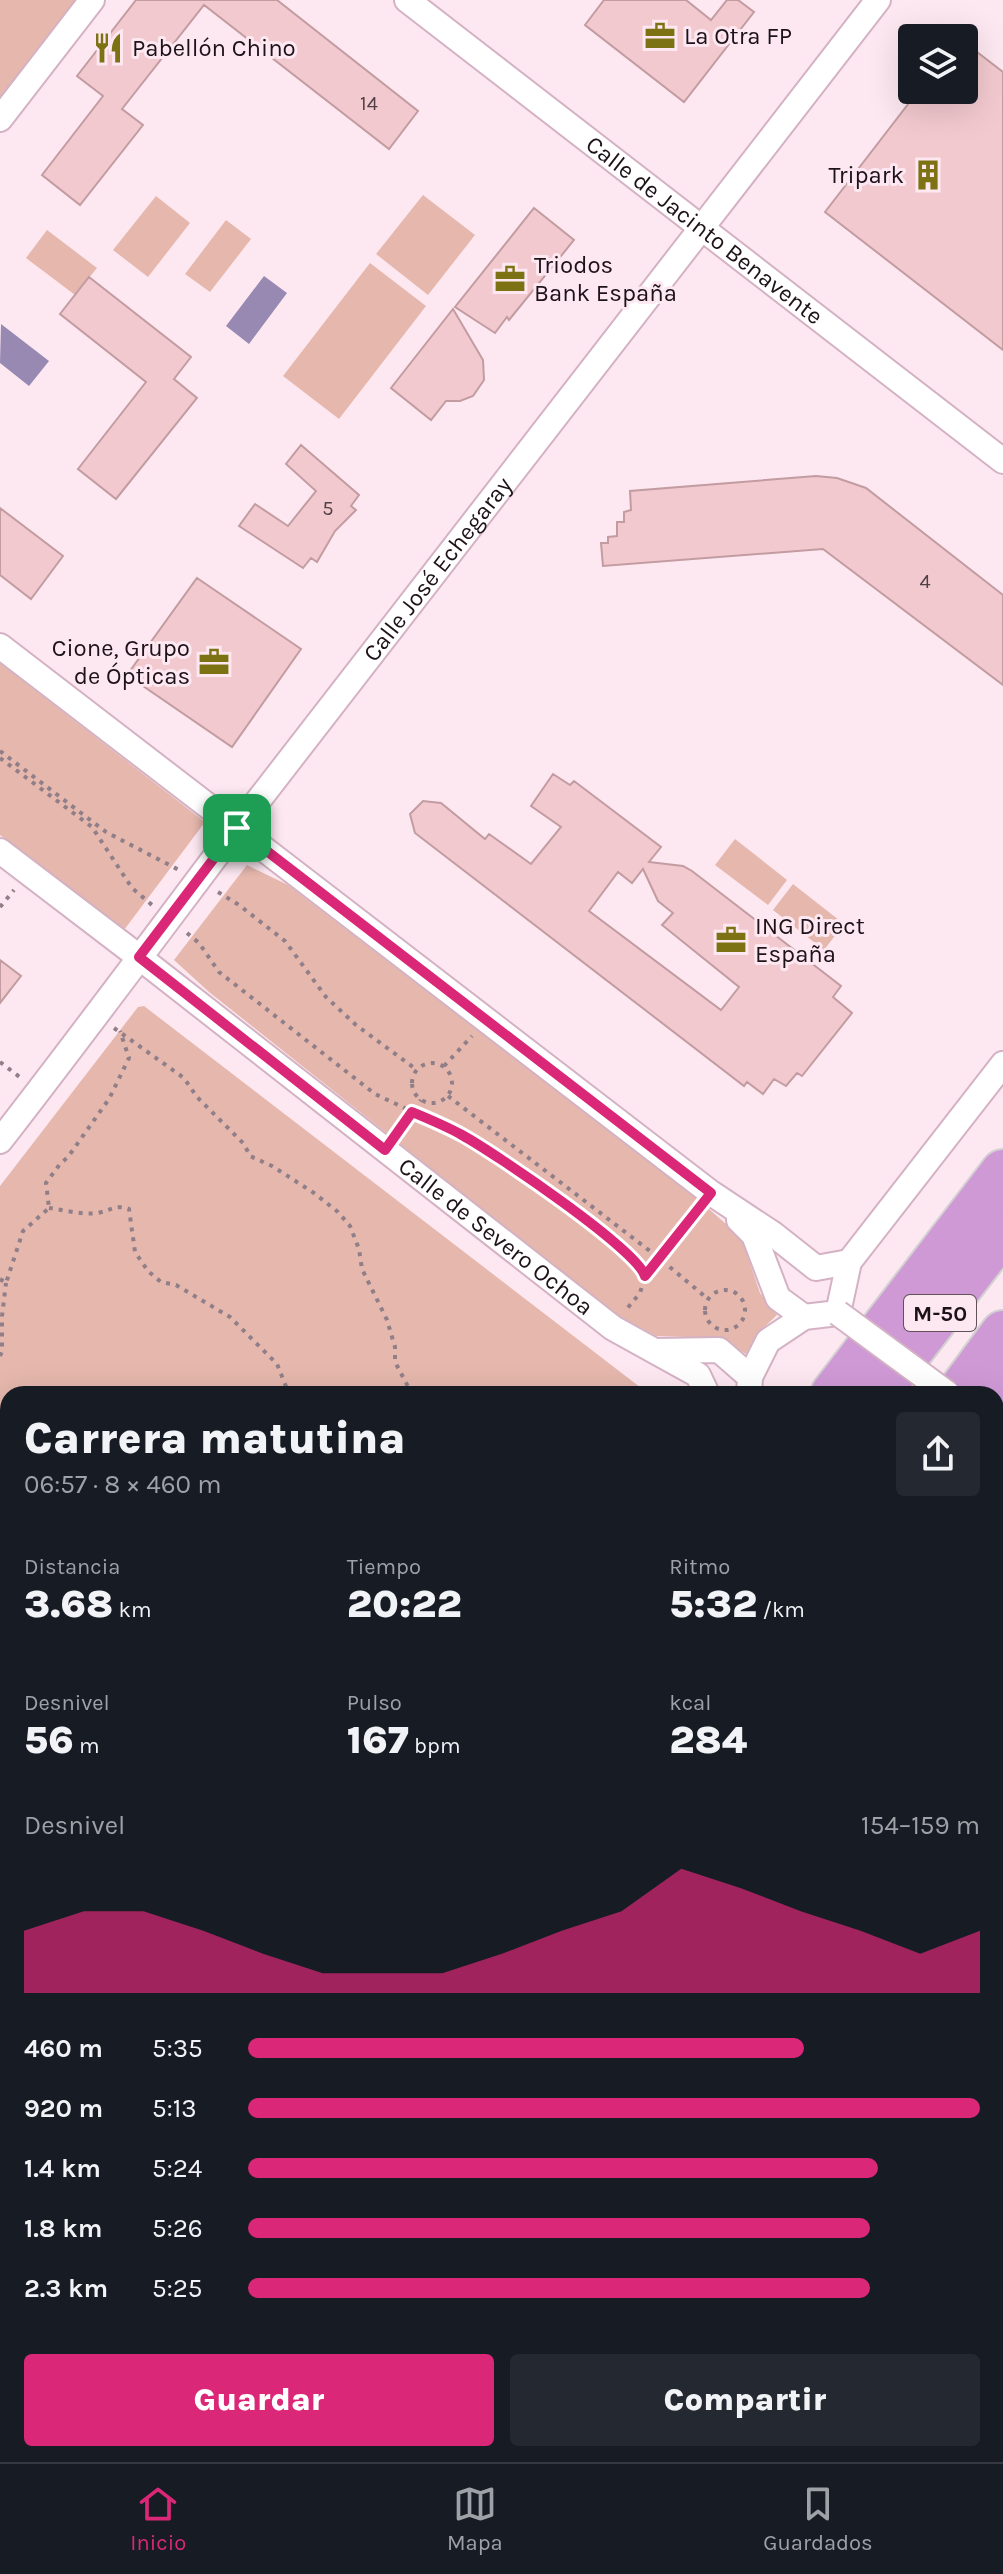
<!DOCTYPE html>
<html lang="es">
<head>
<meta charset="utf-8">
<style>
  body { margin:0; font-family:Karla,sans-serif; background:#242831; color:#f1f3f6; height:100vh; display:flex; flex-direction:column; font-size:30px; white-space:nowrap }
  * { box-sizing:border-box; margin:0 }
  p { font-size:26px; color:#9ea1a6 }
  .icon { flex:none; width:44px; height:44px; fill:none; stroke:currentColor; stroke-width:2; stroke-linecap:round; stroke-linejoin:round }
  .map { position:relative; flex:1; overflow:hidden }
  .panel { position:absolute; left:0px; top:1386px; width:1004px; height:1076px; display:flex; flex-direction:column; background:#171b24; border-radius:24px 24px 0 0; box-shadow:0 8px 32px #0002 }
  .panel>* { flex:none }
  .tools { position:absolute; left:898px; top:24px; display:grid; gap:16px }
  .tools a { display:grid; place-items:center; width:80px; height:80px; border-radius:8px; background:#171b24; box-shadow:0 8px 32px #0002; font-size:40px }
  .pin { position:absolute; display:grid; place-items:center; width:68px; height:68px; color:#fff; margin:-34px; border-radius:16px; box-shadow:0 4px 12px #0006 }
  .round { display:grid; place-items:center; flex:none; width:84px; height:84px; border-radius:8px; background:#242831 }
  .headline { display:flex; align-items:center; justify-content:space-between; height:136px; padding:0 24px }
  h1 { font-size:44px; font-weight:800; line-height:60px }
  .stats { display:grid; grid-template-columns:repeat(3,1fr); gap:12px; height:136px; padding:8px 24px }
  .stats div { display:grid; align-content:center }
  .stats b { font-size:40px; font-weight:800 }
  .stats small { font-size:22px; font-weight:400 }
  .stats p { font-size:22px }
  .chart { height:224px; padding:16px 24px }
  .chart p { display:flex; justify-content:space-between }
  .chart svg { width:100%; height:144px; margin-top:8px; fill:#db2777; opacity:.7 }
  .primary-button { display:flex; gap:16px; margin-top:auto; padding:16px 24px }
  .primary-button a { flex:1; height:92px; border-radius:8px; background:#db2777; color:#fff; font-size:32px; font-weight:800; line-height:92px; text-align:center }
  .primary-button a+a { background:#242831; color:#f1f3f6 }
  ul { padding:0 24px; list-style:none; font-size:26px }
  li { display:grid; grid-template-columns:128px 96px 1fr; align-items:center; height:60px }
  li i { height:20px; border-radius:10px; background:#db2777 }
  .menu { display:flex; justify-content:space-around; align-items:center; height:112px; border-top:2px solid #363941; background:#171b24; font-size:22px; color:#9ea1a6 }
  .menu a { display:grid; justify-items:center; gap:4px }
  .menu .selected { color:#db2777 }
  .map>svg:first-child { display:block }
  .green { fill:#e5b7ad }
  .water { fill:#9789b2 }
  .building { fill:#f2c9cf; stroke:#c29ca1; stroke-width:2; fill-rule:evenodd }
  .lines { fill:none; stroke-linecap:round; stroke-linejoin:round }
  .minor-casing { stroke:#d4b2c3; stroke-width:28 }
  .tertiary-casing { stroke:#d4b2c3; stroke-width:34 }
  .motorway-casing { stroke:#d2d0d1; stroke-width:48 }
  .path { stroke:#907f88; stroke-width:4; stroke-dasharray:4 6; stroke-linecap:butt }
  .minor { stroke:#fff; stroke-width:24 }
  .tertiary { stroke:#fff; stroke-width:30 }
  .motorway { stroke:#cf99d6; stroke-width:44 }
  .minor-bridge-casing { stroke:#d4b2c3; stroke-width:28; stroke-linecap:butt }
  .minor-bridge { stroke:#fff; stroke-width:24 }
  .route-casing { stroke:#fff; stroke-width:16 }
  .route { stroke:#db2777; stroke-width:10 }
  .labels { text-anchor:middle; stroke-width:6; stroke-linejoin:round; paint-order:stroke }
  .number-label { font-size:20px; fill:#534046 }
  .shield { fill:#fde8f2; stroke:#61525a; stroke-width:2 }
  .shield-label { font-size:22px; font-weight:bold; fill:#1e1219 }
  .poi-label { font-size:24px; fill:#1e1219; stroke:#fde8f2; text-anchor:start }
  .street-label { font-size:24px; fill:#1e1219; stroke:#fde8f2 }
</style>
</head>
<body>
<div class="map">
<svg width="1003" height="2462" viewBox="0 0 1003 2462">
  <rect width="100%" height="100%" fill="#fde8f2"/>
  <!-- green -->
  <path class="green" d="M 0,0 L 75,0 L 0,97 Z
    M 423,195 L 475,235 L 428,295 L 376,254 Z
    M 156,196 L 190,223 L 148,277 L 113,250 Z
    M 226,220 L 251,239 L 210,292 L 185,274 Z
    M 47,230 L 97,268 L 75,295 L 26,258 Z
    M 370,263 L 426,306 L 339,419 L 283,376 Z
    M 0,663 L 205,822 L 124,930 L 0,835 Z
    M 735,839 L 787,880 L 768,905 L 715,865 Z
    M 247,865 L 288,885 L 695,1197 L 741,1237 L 760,1293 L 777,1315 L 759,1332 L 746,1354 L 718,1338 L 656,1336 L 612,1312 L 209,992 L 174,960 Z
    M 793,884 L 844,924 L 824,950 L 773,910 Z
    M 144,1006 L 649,1394 L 8,1394 L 8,1771 L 0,1765 L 0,1186 L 138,1007 Z
    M 1003,1822 L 1003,2462 L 323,2462 L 329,2454 L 996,2454 L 996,1825 Z"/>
  <!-- water -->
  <path class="water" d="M 264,276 L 287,293 L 249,344 L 226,326 Z
    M 1,324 L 49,361 L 29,386 L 0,363 Z"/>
  <!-- building -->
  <path class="building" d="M 136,0 L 277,0 L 418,111 L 389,149 L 204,5 L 122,109 L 143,125 L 80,205 L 42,175 L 103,96 L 77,76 Z
    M 604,0 L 686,0 L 711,20 L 727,0 L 738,0 L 754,12 L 684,102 L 585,25 Z
    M 964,42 L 1003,72 L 1003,350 L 825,212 L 919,90 L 964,90 Z
    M 534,208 L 574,240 L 509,320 L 507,317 L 495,333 L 455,307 Z
    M 89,277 L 191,357 L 174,379 L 197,398 L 116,499 L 78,469 L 146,382 L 60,314 Z
    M 453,309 L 483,360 L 484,380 L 473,396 L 460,401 L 446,401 L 431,420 L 391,388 Z
    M 301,445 L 359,495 L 351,506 L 356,510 L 335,531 L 317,562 L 311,558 L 303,568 L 239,526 L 255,504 L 288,526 L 316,491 L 286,464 Z
    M 816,476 L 837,478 L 866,488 L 1003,595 L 1003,685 L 823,549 L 603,566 L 601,543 L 608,543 L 608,537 L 617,536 L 617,522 L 624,522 L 624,512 L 631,510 L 630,491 Z
    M 0,508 L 63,556 L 31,599 L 0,575 Z
    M 197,578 L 301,649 L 232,747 L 127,675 Z
    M 553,774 L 570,785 L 574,781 L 661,847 L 649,862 L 683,866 L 692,871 L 841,986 L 833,997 L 852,1013 L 802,1076 L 797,1073 L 786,1086 L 774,1079 L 763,1094 L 747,1082 L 744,1086 L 415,833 L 410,814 L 423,801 L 441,803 L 485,839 L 489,834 L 531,864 L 561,827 L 531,806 ZM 643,869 L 658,901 L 673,913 L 662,925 L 739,987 L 721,1010 L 589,911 L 618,872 L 632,883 Z
    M 0,960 L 21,976 L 0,1003 Z"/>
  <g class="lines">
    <!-- minor casing -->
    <g class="minor-casing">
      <g id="minor">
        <path id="s1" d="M 407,0 L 1003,461"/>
        <path d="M 0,119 L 92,0"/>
        <path d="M 0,646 L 711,1193 L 773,1234 L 816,1268 L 849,1262"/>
        <path id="s2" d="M 0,851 L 139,957 L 613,1328 L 698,1375 L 707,1394"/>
        <path id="s3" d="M 0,1141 C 80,1038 158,933 237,828 L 878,0"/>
        <path d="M 739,1220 L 754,1235 L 778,1298 L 804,1317"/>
        <path d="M 655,1351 L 719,1350 L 750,1377"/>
        <path d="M 749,1394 L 750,1377 L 768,1341 L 804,1317 L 838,1313 L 849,1262 L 1003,1064"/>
        <path d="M 996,1430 L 1003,1437"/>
        <path d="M 996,1510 L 1003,1493"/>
        <path d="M 0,1813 L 8,1819"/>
        <path d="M 0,2301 L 8,2307"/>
        <path d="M 0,2361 L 8,2351"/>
      </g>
    </g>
    <!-- tertiary casing -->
    <g class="tertiary-casing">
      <path id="tertiary" d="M 247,2462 L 253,2454
        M 281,2462 L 288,2454"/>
    </g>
    <!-- motorway casing -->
    <g class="motorway-casing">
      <path id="motorway" d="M 833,1394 L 1003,1172
        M 877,1394 L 1003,1231
        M 958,1394 L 1003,1333
        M 996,1402 L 1003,1392
        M 0,2456 L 8,2446
        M 42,2462 L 48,2454
        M 122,2462 L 129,2454
        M 170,2462 L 176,2454"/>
    </g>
    <!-- path -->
    <path class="path" d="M 0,751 L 106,832 L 179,870
      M 0,758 L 92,827 L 132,888 L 152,905
      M 218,892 L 239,905 L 285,941 L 326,997 L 356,1025 L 417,1070
      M 0,907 L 14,890
      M 187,933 L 199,943 L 219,972 L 375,1094 L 464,1136 L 499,1160 L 617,1243 L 636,1262 L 645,1276 L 640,1293 L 625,1311
      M 114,1028 L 184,1078 L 197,1097 L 244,1144 L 250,1156 L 272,1166 L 314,1193 L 338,1212 L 350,1226 L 359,1249 L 362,1269 L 387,1320 L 395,1347 L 395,1362 L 412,1394
      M 0,1062 L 21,1078
      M412 1083a20 20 0 1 1 40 0a20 20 0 1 1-40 0Z
      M 444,1066 L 472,1036
      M 448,1096 L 659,1258 L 708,1299
      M 397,1134 L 421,1100
      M 49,1208 C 64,1210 81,1215 97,1213 C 110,1211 115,1204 129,1209 L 135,1252 L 148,1271 L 161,1282 L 176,1285 L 230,1317 L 277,1364 L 289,1394
      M 645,1276 L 698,1209
      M 0,1279 L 6,1283 L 23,1231 L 49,1208 L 46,1183 L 60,1164 L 68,1157 L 109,1099 L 129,1058 L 120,1031
      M705 1310a20 20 0 1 1 40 0a20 20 0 1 1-40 0Z
      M 0,1356 L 2,1351 L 2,1316 L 6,1283
      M 0,1434 L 8,1438
      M 996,1552 L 1003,1543
      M 0,1610 L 8,1610
      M 0,1648 L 8,1652
      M 996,1836 L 1003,1834
      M 996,1848 L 1003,1846
      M 996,2210 L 1003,2205
      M 996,2301 L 1000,2304 L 996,2324
      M 674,2454 L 681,2462
      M 900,2454 L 918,2462
      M 344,2462 L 350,2454
      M 525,2462 L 531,2462
      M 665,2462 L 671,2454
      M 962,2462 L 968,2454"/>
    <!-- minor -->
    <use href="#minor" class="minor"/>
    <!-- tertiary -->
    <use href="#tertiary" class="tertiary"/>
    <!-- motorway -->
    <use href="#motorway" class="motorway"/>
    <!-- minor-bridge casing -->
    <g class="minor-bridge-casing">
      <path id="minor-bridge" d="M 838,1313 L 948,1394"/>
    </g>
    <!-- minor-bridge -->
    <use href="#minor-bridge" class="minor-bridge"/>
  </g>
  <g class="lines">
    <!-- route casing -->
    <g class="route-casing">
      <path id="route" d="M 237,828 L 711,1193 L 645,1276 C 637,1249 493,1152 462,1135 C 446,1126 429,1119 412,1112 L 385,1150 L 139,957 Z"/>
    </g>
    <!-- route -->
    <use href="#route" class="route"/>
  </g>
  <!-- icons -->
  <defs>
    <g id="office-bare" transform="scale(2.4)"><path d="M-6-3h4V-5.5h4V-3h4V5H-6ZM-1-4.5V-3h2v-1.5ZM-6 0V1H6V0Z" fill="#7d7213" stroke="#fde8f2" stroke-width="2.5" paint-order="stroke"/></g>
    <g id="restaurant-bare" transform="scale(2.4)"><path d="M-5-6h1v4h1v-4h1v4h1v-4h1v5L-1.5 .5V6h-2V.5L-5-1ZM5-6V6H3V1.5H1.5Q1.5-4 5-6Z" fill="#7d7213" stroke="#fde8f2" stroke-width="2.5" paint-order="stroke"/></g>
    <g id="building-bare" transform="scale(2.4)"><path d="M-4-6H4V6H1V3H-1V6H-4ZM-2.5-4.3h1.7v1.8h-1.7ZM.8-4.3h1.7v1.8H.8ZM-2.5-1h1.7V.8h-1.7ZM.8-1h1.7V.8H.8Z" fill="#7d7213" stroke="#fde8f2" stroke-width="2.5" paint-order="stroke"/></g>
  </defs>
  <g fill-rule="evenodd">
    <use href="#office-bare" x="660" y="36"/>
    <use href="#restaurant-bare" x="108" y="48"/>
    <use href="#building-bare" x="928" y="175"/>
    <use href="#office-bare" x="510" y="279"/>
    <use href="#office-bare" x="214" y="662"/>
    <use href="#office-bare" x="731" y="940"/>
  </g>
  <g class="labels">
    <!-- number labels -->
    <g class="number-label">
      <text x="369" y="110">14</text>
      <text x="328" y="515">5</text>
      <text x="925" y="588">4</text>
    </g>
    <!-- shield labels -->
    <rect class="shield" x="904" y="1295" width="72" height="36" rx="6"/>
    <g class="shield-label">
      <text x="940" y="1321">M-50</text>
    </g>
    <!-- poi labels -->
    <g class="poi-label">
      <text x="684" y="44">La Otra FP</text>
      <text x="132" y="56">Pabellón Chino</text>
      <text x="904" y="183" text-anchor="end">Tripark</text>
      <text x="534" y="273">Triodos<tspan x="534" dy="28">Bank España</tspan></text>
      <text x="190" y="656" text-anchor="end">Cione, Grupo<tspan x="190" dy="28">de Ópticas</tspan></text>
      <text x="755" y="934">ING Direct<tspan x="755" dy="28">España</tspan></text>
    </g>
    <!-- street labels -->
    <g class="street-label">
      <text dy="8" stroke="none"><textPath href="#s1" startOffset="376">Calle de Jacinto Benavente</textPath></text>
      <text dy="8" stroke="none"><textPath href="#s3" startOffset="720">Calle José Echegaray</textPath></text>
      <text dy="8" stroke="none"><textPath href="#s2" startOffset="628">Calle de Severo Ochoa</textPath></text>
    </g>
  </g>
</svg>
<div class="tools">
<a><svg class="icon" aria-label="layers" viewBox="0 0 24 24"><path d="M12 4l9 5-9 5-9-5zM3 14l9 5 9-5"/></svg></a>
</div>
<div class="pin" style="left:237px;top:828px;background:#1e9e55"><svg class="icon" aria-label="arrive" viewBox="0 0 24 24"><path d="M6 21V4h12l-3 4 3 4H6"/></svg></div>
<section class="panel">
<div class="headline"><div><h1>Carrera matutina</h1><p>06:57 · 8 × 460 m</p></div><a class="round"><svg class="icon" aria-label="share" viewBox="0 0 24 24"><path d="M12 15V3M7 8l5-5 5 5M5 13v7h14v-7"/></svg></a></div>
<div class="stats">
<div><p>Distancia</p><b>3.68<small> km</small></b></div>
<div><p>Tiempo</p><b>20:22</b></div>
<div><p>Ritmo</p><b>5:32<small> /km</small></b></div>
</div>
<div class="stats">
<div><p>Desnivel</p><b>56<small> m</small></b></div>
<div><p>Pulso</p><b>167<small> bpm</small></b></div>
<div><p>kcal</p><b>284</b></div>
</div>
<div class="chart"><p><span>Desnivel</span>154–159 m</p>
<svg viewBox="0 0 160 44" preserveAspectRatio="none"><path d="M0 44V25L10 19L20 19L30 25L40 32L50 38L60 38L70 38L80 32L90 25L100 19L110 6L120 12L130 19L140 25L150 32L160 25V44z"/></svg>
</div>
<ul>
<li><b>460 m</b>5:35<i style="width:76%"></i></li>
<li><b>920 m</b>5:13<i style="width:100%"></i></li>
<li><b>1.4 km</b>5:24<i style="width:86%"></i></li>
<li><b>1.8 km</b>5:26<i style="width:85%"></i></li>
<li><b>2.3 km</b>5:25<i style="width:85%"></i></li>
</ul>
<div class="primary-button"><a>Guardar</a><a>Compartir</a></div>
</section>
</div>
<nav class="menu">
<a class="selected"><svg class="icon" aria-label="home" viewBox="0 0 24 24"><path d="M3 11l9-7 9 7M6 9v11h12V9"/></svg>Inicio</a>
<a><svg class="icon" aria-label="map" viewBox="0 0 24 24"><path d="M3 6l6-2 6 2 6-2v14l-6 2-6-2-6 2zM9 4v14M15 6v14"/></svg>Mapa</a>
<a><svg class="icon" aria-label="saved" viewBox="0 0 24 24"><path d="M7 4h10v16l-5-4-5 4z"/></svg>Guardados</a>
</nav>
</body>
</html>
